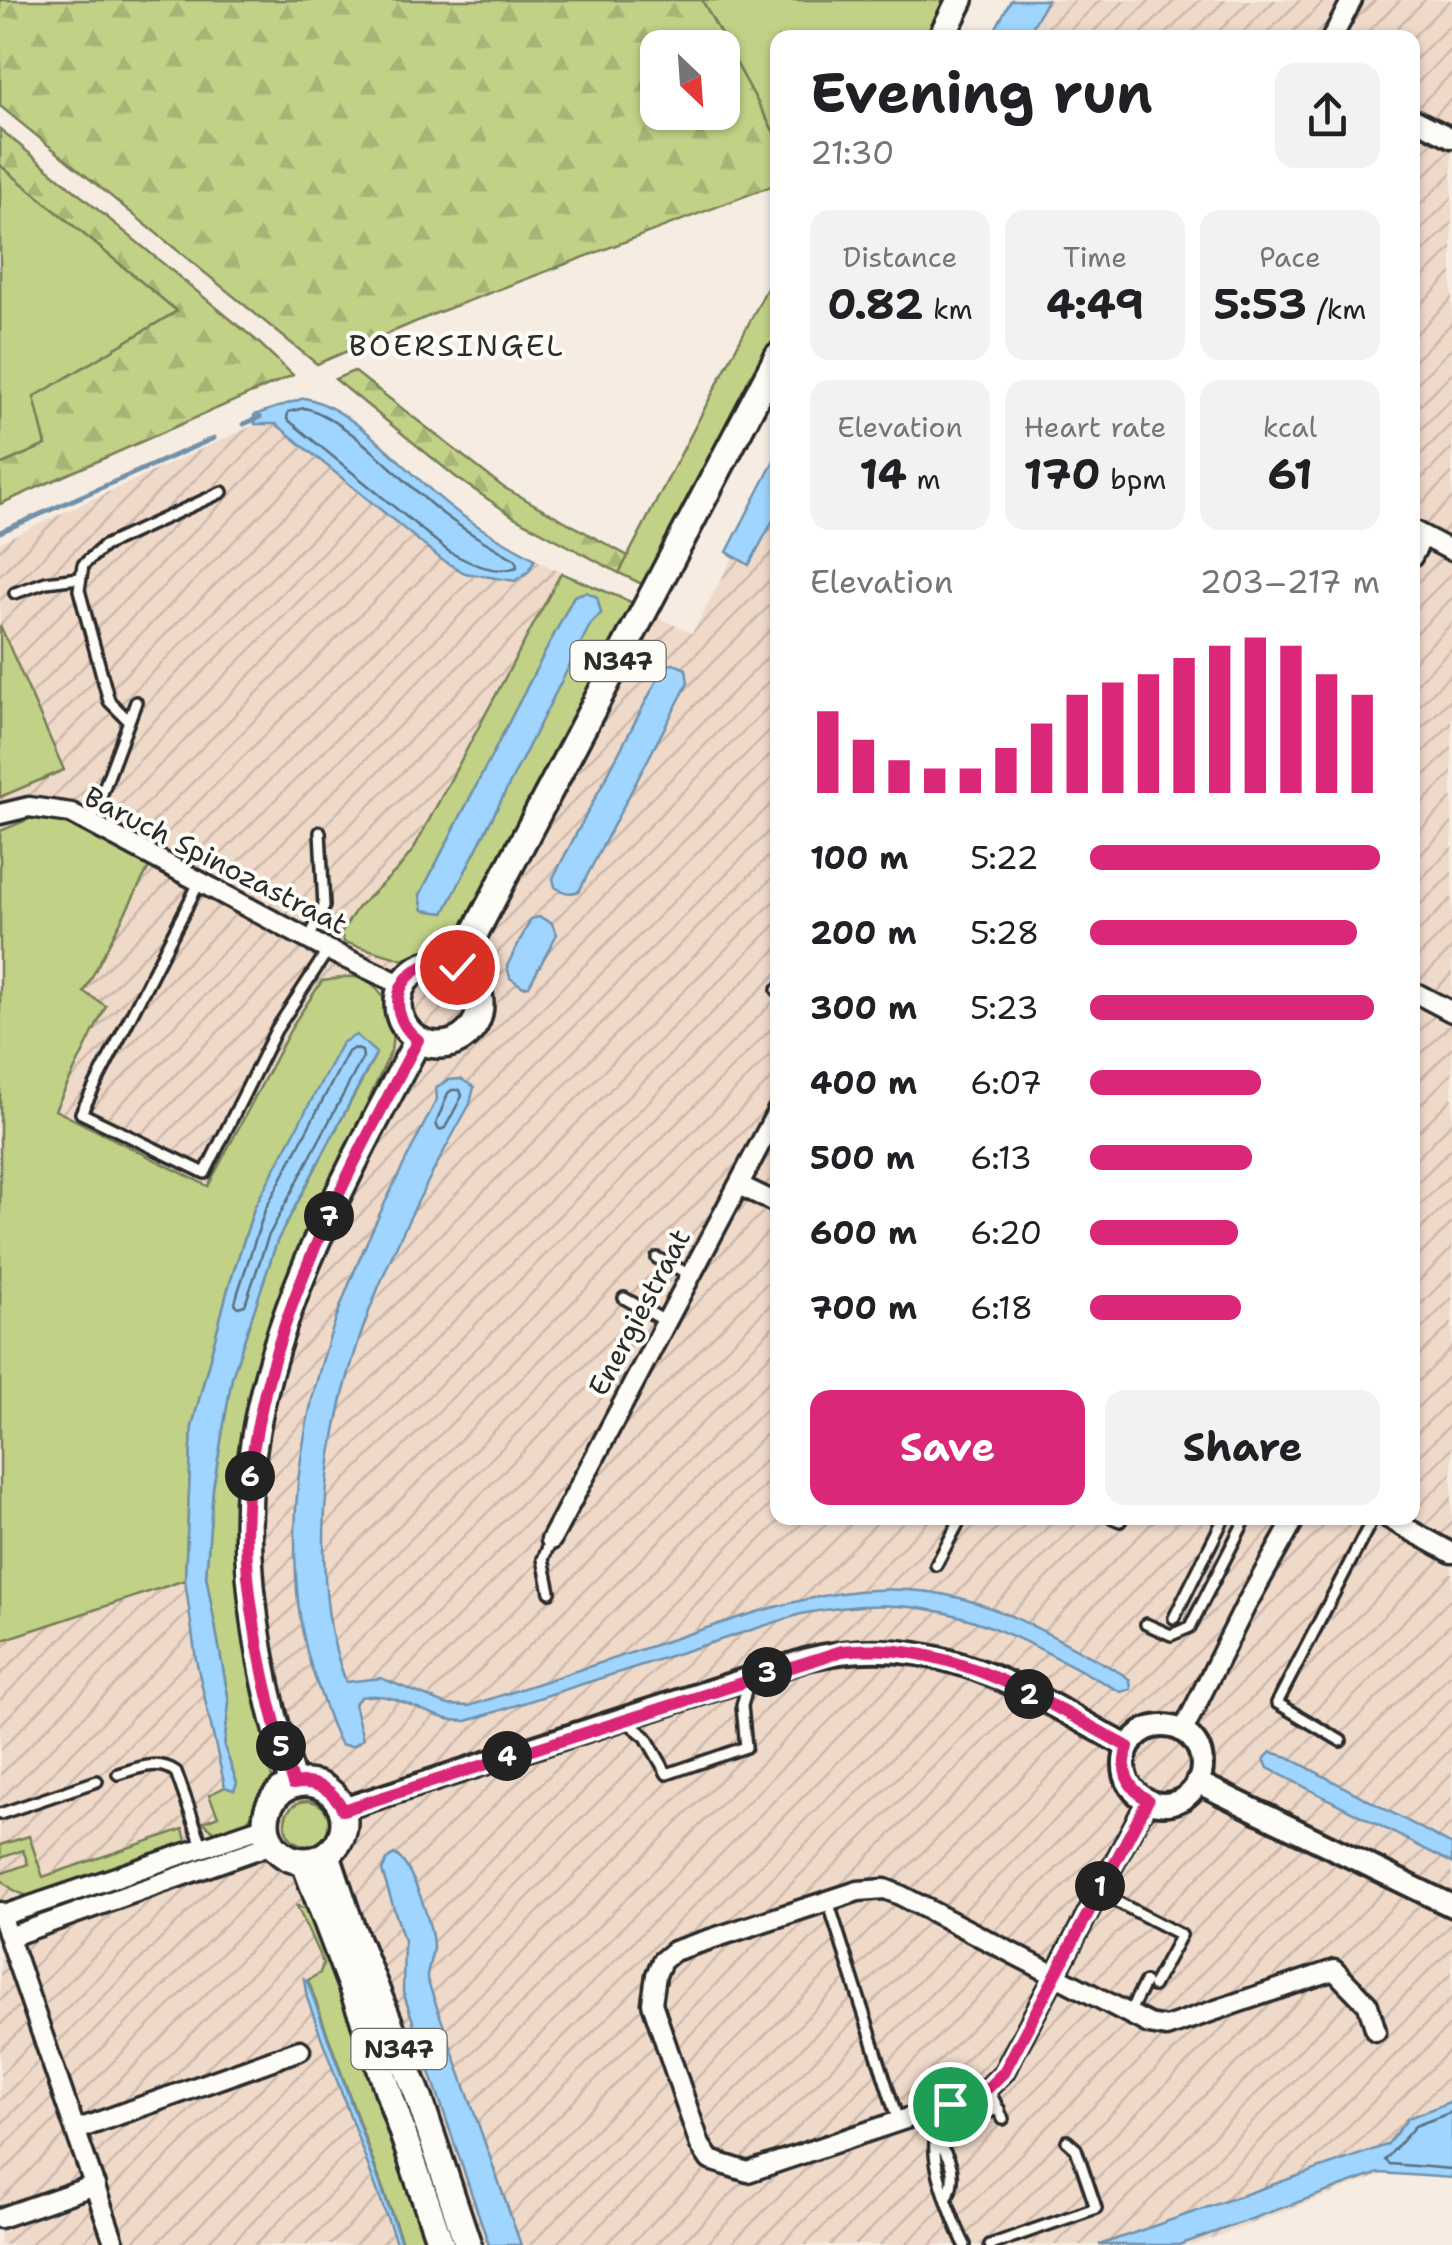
<!DOCTYPE html>
<html lang="en">
<head>
<meta charset="utf-8">
<style>
  body { margin:0; font-family:"Shantell Sans",sans-serif; background:#f2f2f2; color:#202124; height:100vh; display:flex; flex-direction:column; font-size:38px; white-space:nowrap }
  * { box-sizing:border-box; margin:0 }
  p { font-size:32px; color:#757577 }
  .icon { flex:none; width:55px; height:55px; fill:none; stroke:currentColor; stroke-width:2; stroke-linecap:round; stroke-linejoin:round }
  .map { position:relative; flex:1; overflow:hidden }
  .drawer { position:absolute; left:770px; top:30px; width:650px; height:1495px; display:flex; flex-direction:column; background:#fff; border-radius:20px; box-shadow:0 2px 8px #0004 }
  .drawer>* { flex:none }
  .needle { width:65px; rotate:155deg }
  .tools { position:absolute; left:640px; top:30px; display:grid; gap:20px }
  .tools a { display:grid; place-items:center; width:100px; height:100px; border-radius:20px; background:#fff; box-shadow:0 2px 8px #0004; font-size:50px }
  .pin { position:absolute; display:grid; place-items:center; width:85px; height:85px; color:#fff; margin:-42px; border:5px solid #fff; border-radius:50%; box-shadow:0 2px 10px #0007 }
  .km { position:absolute; width:50px; height:50px; margin:-25px; border-radius:50%; background:#222; color:#fff; font-size:28px; line-height:50px; text-align:center }
  .round { display:grid; place-items:center; flex:none; width:105px; height:105px; border-radius:20px; background:#f2f2f2 }
  .overview { display:flex; align-items:center; justify-content:space-between; height:170px; padding:0 40px }
  h1 { font-size:55px; font-weight:700; line-height:75px }
  .figures { display:grid; grid-template-columns:repeat(3,1fr); gap:15px; height:170px; padding:10px 40px }
  .figures div { display:grid; align-content:center; border-radius:20px; background:#f2f2f2; text-align:center }
  .figures b { font-size:42px; font-weight:700 }
  .figures small { font-size:28px; font-weight:400 }
  .figures p { font-size:28px }
  .chart { height:280px; padding:20px 40px }
  .chart p { display:flex; justify-content:space-between }
  .chart svg { width:100%; height:180px; margin-top:10px; stroke:#db2777; stroke-width:6 }
  .button { display:flex; gap:20px; margin-top:auto; padding:20px 40px }
  .button a { flex:1; height:115px; border-radius:20px; background:#db2777; color:#fff; font-size:40px; font-weight:700; line-height:115px; text-align:center }
  .button a+a { background:#f2f2f2; color:#202124 }
  ul { padding:0 40px; list-style:none; font-size:32px }
  li { display:grid; grid-template-columns:160px 120px 1fr; align-items:center; height:75px }
  li i { height:25px; border-radius:12px; background:#db2777 }
  .map>svg:first-child { display:block }
  .industrial { fill:url(#industrial-furrows) }
  .grass { fill:#c1d186; stroke:#767e58; stroke-width:2.5; fill-rule:evenodd }
  .forest { fill:url(#forest-firs); stroke:#767e58; stroke-width:2.5; fill-rule:evenodd }
  .water { fill:#9fd5fe; stroke:#7191aa; stroke-width:2.5 }
  .lines { fill:none; stroke-linecap:round; stroke-linejoin:round }
  .shore { stroke:#596f7f; stroke-width:2.5 }
  .stream { stroke:#7191aa; stroke-width:5 }
  .service-casing { stroke:#2b2b2b; stroke-width:16 }
  .minor-casing { stroke:#2b2b2b; stroke-width:25 }
  .tertiary-casing { stroke:#2b2b2b; stroke-width:28 }
  .primary-casing { stroke:#2b2b2b; stroke-width:32 }
  .service { stroke:#fdfcf7; stroke-width:9 }
  .minor { stroke:#fdfcf7; stroke-width:18 }
  .tertiary { stroke:#fdfcf7; stroke-width:20 }
  .primary { stroke:#fdfcf7; stroke-width:25 }
  .route-casing { stroke:#fff; stroke-width:20 }
  .route { stroke:#db2777; stroke-width:12 }
  .labels { text-anchor:middle; stroke-width:8; stroke-linejoin:round; paint-order:stroke }
  .shield { fill:#fdfcf7; stroke:#6a6a68; stroke-width:2.5 }
  .shield-label { font-size:25px; font-weight:bold; fill:#2b2b2b }
  .street-label { font-size:28px; fill:#2b2b2b; stroke:#fdfcf7 }
  .neighbourhood-label { font-size:30px; letter-spacing:2.5px; fill:#2b2b2b; stroke:#fdfcf7 }
</style>
</head>
<body>
<div class="map">
<svg width="1452" height="2245" viewBox="0 0 1452 2245">
  <defs>
    <pattern id="industrial-furrows" width="10" height="10" patternUnits="userSpaceOnUse" patternTransform="scale(2.5)"><rect width="10" height="10" fill="#efd9c9"/><path d="M-1 1l2-2M0 10L10 0M9 11l2-2" fill="none" stroke="#cdbaad"/></pattern>
    <pattern id="forest-firs" width="22" height="20" patternUnits="userSpaceOnUse" patternTransform="scale(2.5)"><rect width="22" height="20" fill="#c1d186"/><path d="M5 1l3.5 6h-7zM16 11l3.5 6h-7z" fill="#a6b474"/></pattern>
  </defs>
  <rect width="100%" height="100%" fill="#f7ece2"/>
  <filter id="ink" filterUnits="userSpaceOnUse"><feTurbulence type="fractalNoise" baseFrequency=".01" numOctaves="2"/><feDisplacementMap in="SourceGraphic" scale="20" xChannelSelector="R" yChannelSelector="G"/><feConvolveMatrix kernelMatrix="1 2 1 2 8 2 1 2 1" color-interpolation-filters="sRGB"/></filter>
  <g filter="url(#ink)">
    <!-- industrial -->
    <path class="industrial" d="M 1036,0 L 1452,0 L 1452,2149 L 1194,2245 L 0,2245 L 0,542 L 306,401 L 453,514 L 570,578 L 692,633 L 777,476 L 778,1518 L 1412,1518 L 1412,38 L 1016,37 Z"/>
    <!-- grass -->
    <path class="grass" d="M 702,0 L 949,0 L 930,37 L 778,38 L 777,138 Z
      M 0,165 L 177,311 L 35,397 L 46,445 L 0,465 Z
      M 777,269 L 777,335 L 648,587 L 619,573 Z
      M 561,573 L 638,605 L 456,948 L 404,960 L 344,942 L 341,933 L 357,908 L 398,869 L 413,850 ZM 586,592 L 601,613 L 590,624 L 444,913 L 423,910 L 420,895 L 574,596 Z
      M 0,625 L 64,770 L 0,797 Z
      M 34,817 L 77,824 L 150,865 L 84,992 L 106,1006 L 55,1110 L 208,1186 L 294,1023 L 322,981 C 332,980 345,976 355,977 C 387,980 396,1027 391,1051 L 279,1296 L 245,1622 L 273,1785 L 243,1827 L 219,1835 L 203,1822 L 218,1816 L 209,1795 L 225,1787 L 234,1790 L 237,1783 L 224,1746 L 229,1702 L 206,1576 L 213,1488 L 232,1376 L 277,1241 L 376,1054 L 255,1206 L 228,1289 L 192,1427 L 185,1580 L 0,1641 L 0,831 Z
      M285 1823a22 22 0 1 1 44 0a22 22 0 1 1-44 0Z
      M 183,1829 L 188,1847 L 40,1897 C 23,1897 11,1891 0,1878 L 0,1874 L 28,1864 L 23,1850 L 1,1858 L 0,1845 L 29,1836 L 43,1877 Z
      M 297,1906 L 317,1911 L 428,2245 L 403,2245 L 308,1980 L 320,1973 L 323,1963 Z"/>
    <!-- forest -->
    <path class="forest" d="M 0,0 L 702,0 L 777,138 L 777,184 L 434,314 L 317,364 L 0,106 ZM 658,48 L 722,48 L 722,112 L 658,112 Z
      M 0,129 L 257,341 L 293,375 L 0,504 L 0,465 L 46,445 L 34,397 L 177,311 L 0,165 Z
      M 354,371 L 503,487 L 628,556 L 619,573 L 514,517 L 457,478 L 335,379 Z"/>
    <!-- water -->
    <path class="water" d="M 1011,0 L 1047,0 L 1027,37 L 991,37 Z
      M 304,398 C 351,406 405,469 442,500 C 470,524 503,541 535,559 L 529,571 L 515,581 L 465,573 L 442,560 L 276,424 L 255,424 L 254,415 Z
      M 777,455 L 777,513 L 749,565 L 727,552 Z
      M 586,592 L 597,597 L 601,613 L 590,625 L 444,913 L 423,910 L 420,895 L 574,596 Z
      M 674,664 L 686,669 L 688,683 L 579,891 C 569,895 563,892 555,887 L 553,878 L 665,665 Z
      M 539,917 L 551,922 L 557,934 L 529,986 L 523,987 L 510,978 L 507,966 L 531,919 Z
      M 356,1035 L 376,1053 L 277,1241 L 232,1377 L 213,1488 L 206,1576 L 229,1702 L 224,1746 L 237,1783 L 234,1790 L 225,1787 L 196,1660 L 185,1580 L 192,1427 L 228,1289 L 255,1206 L 342,1043 Z
      M 461,1079 L 474,1087 L 470,1104 C 393,1240 325,1380 324,1540 C 324,1589 328,1635 346,1682 L 381,1678 L 448,1705 L 469,1706 C 534,1685 599,1663 664,1642 C 760,1611 857,1572 960,1598 C 1019,1614 1071,1646 1124,1675 L 1130,1680 L 1131,1689 L 1121,1692 C 1005,1630 939,1586 801,1614 L 467,1721 C 428,1722 400,1689 361,1697 L 354,1704 L 363,1739 L 353,1746 L 341,1745 C 330,1726 324,1702 316,1681 C 299,1634 295,1588 295,1538 C 296,1374 364,1241 437,1099 L 436,1088 L 448,1080 Z
      M 1271,1752 L 1288,1757 L 1452,1845 L 1452,1863 L 1268,1768 L 1264,1759 Z
      M 394,1854 C 411,1861 434,1928 433,1948 C 432,1958 427,1968 427,1979 L 521,2245 L 489,2245 L 403,1992 L 404,1940 L 382,1871 L 387,1860 Z
      M 304,1979 L 308,1983 L 402,2245 L 397,2245 L 307,1998 Z
      M 1452,2101 L 1452,2178 L 1379,2173 L 1179,2245 L 1099,2245 L 1387,2145 L 1408,2118 Z"/>
    <g class="lines">
      <!-- shore -->
      <path class="shore" d="M 304,408 C 344,415 405,484 438,510 C 463,530 490,545 516,560 L 517,567 C 496,576 467,562 448,551 L 287,419 L 288,412 Z
        M 354,1048 L 362,1051 L 363,1057 L 268,1237 L 245,1305 L 238,1307 L 235,1303 L 238,1292 L 265,1210 L 348,1052 Z
        M 452,1090 L 460,1090 L 462,1096 L 445,1128 L 439,1130 L 436,1124 L 448,1093 Z
        M 1452,2112 L 1415,2126 L 1385,2160 L 1390,2164 L 1452,2169"/>
      <!-- stream -->
      <path class="stream" d="M 244,424 L 260,417
        M 0,532 L 214,438"/>
      <!-- service casing -->
      <g class="service-casing">
        <path id="service" d="M 15,593 L 46,582 L 79,578
          M 129,721 L 109,701 L 79,590 L 83,565 L 104,546 L 222,492
          M 91,823 L 136,702
          M 199,883 L 81,1113 L 205,1173 L 276,1030 L 328,950
          M 309,939 L 324,906 L 320,832
          M 777,990 L 778,990
          M 657,1258 L 689,1274
          M 624,1298 L 665,1321
          M 1113,1518 L 1120,1521 L 1122,1518
          M 936,1565 L 961,1518
          M 550,1592 L 543,1559 L 551,1540
          M 1174,1618 L 1224,1518
          M 1146,1624 L 1171,1635 L 1190,1627 L 1246,1518
          M 625,1720 L 646,1737 L 667,1774 L 746,1747 L 742,1706 L 748,1682
          M 1341,1741 L 1277,1703 L 1373,1518
          M 118,1774 C 138,1768 158,1759 176,1772 L 203,1848
          M 0,1814 L 97,1781
          M 1100,1893 L 1181,1935 L 1153,1986
          M 828,1901 L 898,2121
          M 1129,2013 L 1145,1982
          M 988,2088 L 1003,2119
          M 935,2141 C 951,2156 957,2175 948,2196
          M 965,2245 C 955,2226 923,2147 939,2132 C 949,2122 985,2114 999,2109
          M 990,2245 L 1096,2208 L 1076,2149 L 1067,2141"/>
      </g>
      <!-- minor casing -->
      <g class="minor-casing">
        <path id="minor" d="M 1332,38 L 1352,0
          M 1412,118 L 1452,138
          M 1412,530 L 1452,551
          M 1412,557 L 1423,536
          M 0,814 L 29,807 L 71,813 L 328,950 L 402,985
          M 1412,991 L 1452,1012
          M 739,1185 L 778,1204
          M 1388,1518 L 1452,1553
          M 551,1540 L 778,1110
          M 1183,1731 L 1246,1605 L 1295,1518
          M 1147,1801 L 1004,2072 L 988,2088 L 950,2104 L 748,2172 L 710,2160 L 700,2145 L 652,2003 L 656,1975 L 662,1961 L 674,1951 L 858,1891 L 885,1889 L 900,1895 L 1149,2024 L 1166,2027 L 1334,1970 L 1368,2005 L 1376,2031
          M 0,1912 L 115,2245
          M 1,1916 L 266,1826
          M 9,1937 L 272,1844
          M 76,2130 L 300,2050
          M 0,2218 L 95,2185"/>
      </g>
      <!-- tertiary casing -->
      <g class="tertiary-casing">
        <path id="tertiary" d="M1124 1765a39 39 0 1 1 78 0a39 39 0 1 1-78 0Z
          M 1197,1782 L 1452,1906
          M 343,1809 L 808,1659 C 935,1628 1021,1688 1128,1747"/>
      </g>
      <!-- primary casing -->
      <g class="primary-casing">
        <path id="primary" d="M 941,38 L 960,0
          M398 1004a41 41 0 1 1 82 0a41 41 0 1 1-82 0Z
          M 457,967 L 778,356
          M266 1822a39 39 0 1 1 78 0a39 39 0 1 1-78 0Z
          M 293,1784 C 261,1685 242,1582 250,1477 C 262,1325 348,1172 418,1040
          M 327,1855 L 350,1924 L 419,2098 L 468,2245
          M 304,1861 L 363,2017 L 441,2245"/>
      </g>
      <!-- service -->
      <use href="#service" class="service"/>
      <!-- minor -->
      <use href="#minor" class="minor"/>
      <!-- tertiary -->
      <use href="#tertiary" class="tertiary"/>
      <!-- primary -->
      <use href="#primary" class="primary"/>
    </g>
  </g>
  <g class="lines" filter="url(#ink)">
    <!-- route casing -->
    <g class="route-casing">
      <path id="route" d="M 457,967 C 406,950 376,1007 418,1040 C 333,1199 231,1389 248,1576 C 255,1647 271,1716 293,1784 C 316,1780 333,1789 343,1810 L 842,1651 C 949,1639 1038,1698 1128,1747 C 1120,1770 1127,1788 1148,1800 L 1004,2072 L 988,2088 L 950,2104"/>
    </g>
    <!-- route -->
    <use href="#route" class="route"/>
  </g>
  <g class="labels">
    <!-- shield labels -->
    <g class="shield">
      <rect x="570.5" y="641" width="95" height="40" rx="8"/>
      <rect x="351.5" y="2029" width="95" height="40" rx="8"/>
    </g>
    <g class="shield-label">
      <text x="618" y="670">N347</text>
      <text x="399" y="2058">N347</text>
    </g>
    <!-- street labels -->
    <g class="street-label">
      <text transform="translate(216 860) rotate(27)" y="10">Baruch Spinozastraat</text>
      <text transform="translate(639 1312) rotate(-62)" y="10">Energiestraat</text>
    </g>
    <!-- neighbourhood labels -->
    <g class="neighbourhood-label">
      <text x="457" y="356">BOERSINGEL</text>
    </g>
  </g>
</svg>
<div class="tools">
<a><svg class="needle" viewBox="-14 -14 28 28"><path d="M0-13l5 13h-10z" fill="#e53935"/><path d="M0 13l5-13h-10z" fill="#757577"/></svg></a>
</div>
<div class="pin" style="left:950px;top:2104px;background:#1e9e55"><svg class="icon" aria-label="arrive" viewBox="0 0 24 24"><path d="M6 21V4h12l-3 4 3 4H6"/></svg></div>
<div class="pin" style="left:457px;top:967px;background:#d93025"><svg class="icon" aria-label="check" viewBox="0 0 24 24"><path d="M5 12l5 5 9-10"/></svg></div>
<b class="km" style="left:1100px;top:1886px">1</b>
<b class="km" style="left:1029px;top:1694px">2</b>
<b class="km" style="left:767px;top:1672px">3</b>
<b class="km" style="left:507px;top:1756px">4</b>
<b class="km" style="left:281px;top:1746px">5</b>
<b class="km" style="left:250px;top:1476px">6</b>
<b class="km" style="left:329px;top:1216px">7</b>
<section class="drawer">
<div class="overview"><div><h1>Evening run</h1><p>21:30</p></div><a class="round"><svg class="icon" aria-label="share" viewBox="0 0 24 24"><path d="M12 15V3M7 8l5-5 5 5M5 13v7h14v-7"/></svg></a></div>
<div class="figures">
<div><p>Distance</p><b>0.82<small> km</small></b></div>
<div><p>Time</p><b>4:49</b></div>
<div><p>Pace</p><b>5:53<small> /km</small></b></div>
</div>
<div class="figures">
<div><p>Elevation</p><b>14<small> m</small></b></div>
<div><p>Heart rate</p><b>170<small> bpm</small></b></div>
<div><p>kcal</p><b>61</b></div>
</div>
<div class="chart"><p><span>Elevation</span>203–217 m</p>
<svg viewBox="0 0 160 44" preserveAspectRatio="none"><path d="M5 44V24M15 44V31M25 44V36M35 44V38M45 44V38M55 44V33M65 44V27M75 44V20M85 44V17M95 44V15M105 44V11M115 44V8M125 44V6M135 44V8M145 44V15M155 44V20"/></svg>
</div>
<ul>
<li><b>100 m</b>5:22<i style="width:100%"></i></li>
<li><b>200 m</b>5:28<i style="width:92%"></i></li>
<li><b>300 m</b>5:23<i style="width:98%"></i></li>
<li><b>400 m</b>6:07<i style="width:59%"></i></li>
<li><b>500 m</b>6:13<i style="width:56%"></i></li>
<li><b>600 m</b>6:20<i style="width:51%"></i></li>
<li><b>700 m</b>6:18<i style="width:52%"></i></li>
</ul>
<div class="button"><a>Save</a><a>Share</a></div>
</section>
</div>
</body>
</html>
